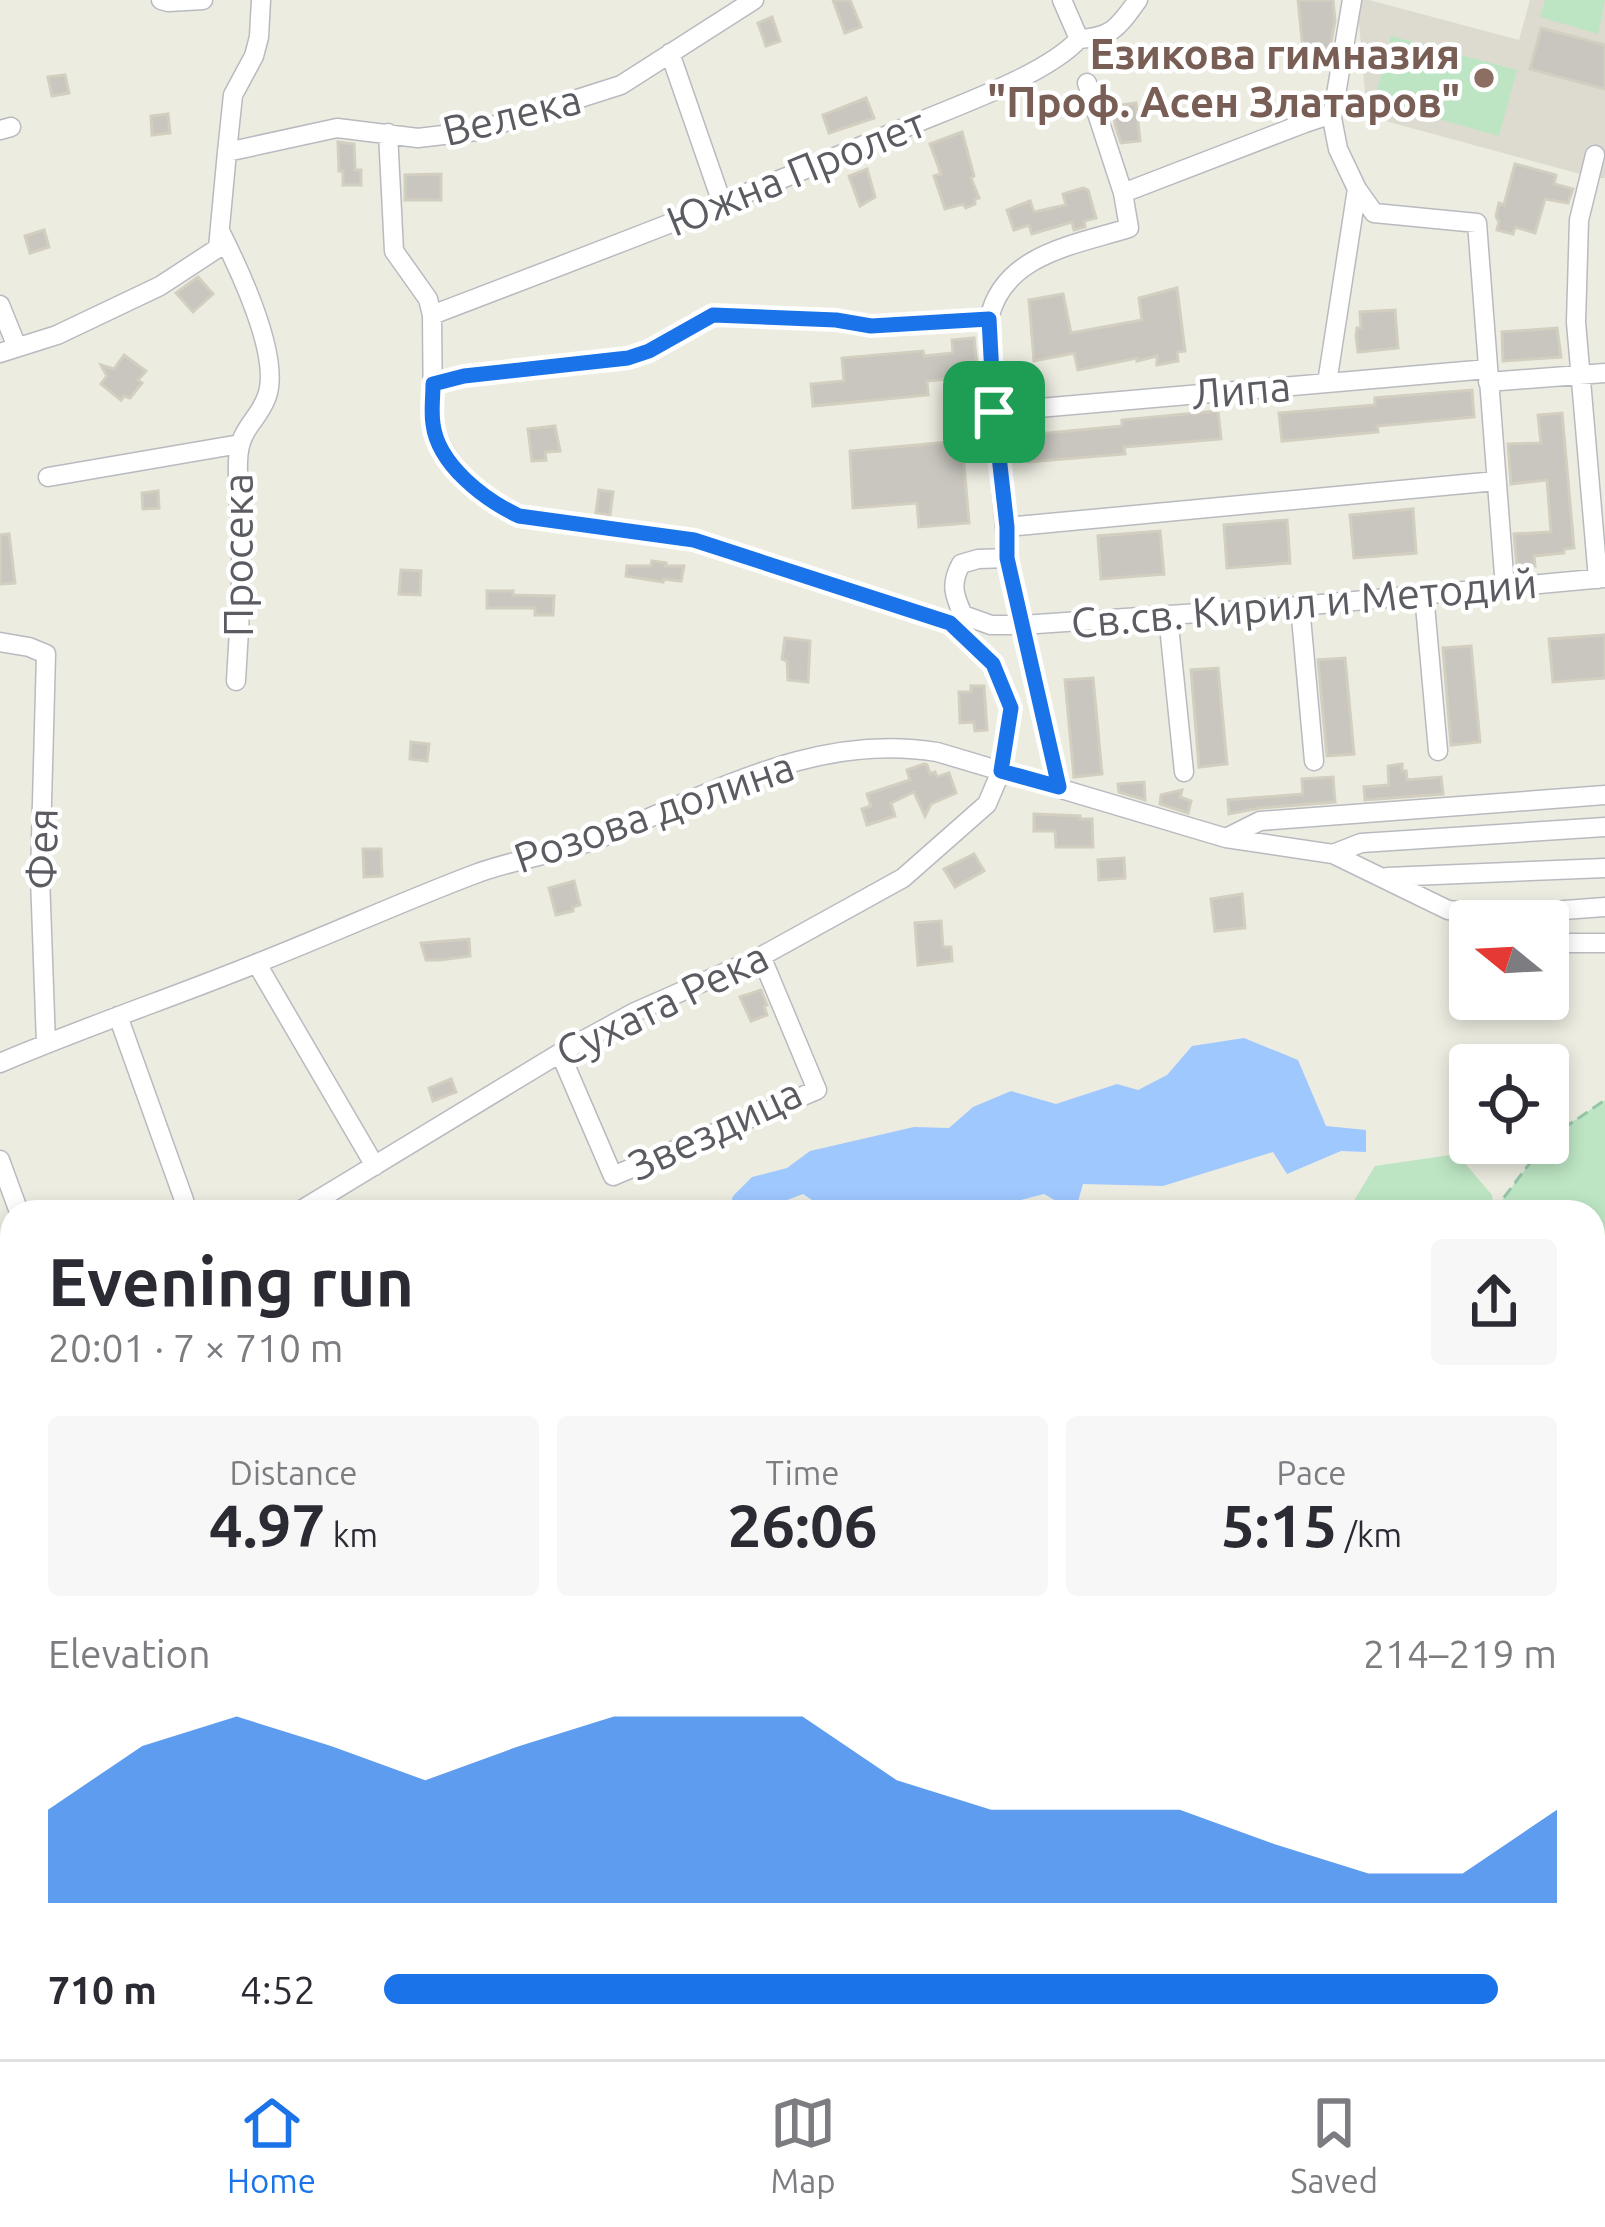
<!DOCTYPE html>
<html lang="en">
<head>
<meta charset="utf-8">
<style>
  body { margin:0; font-family:Ubuntu,sans-serif; background:#f7f7f7; color:#2b2b33; height:100vh; display:flex; flex-direction:column; font-size:45px; white-space:nowrap }
  * { box-sizing:border-box; margin:0 }
  p { font-size:39px; color:#7c7c81 }
  .icon { flex:none; width:66px; height:66px; fill:none; stroke:currentColor; stroke-width:2; stroke-linecap:round; stroke-linejoin:round }
  .map { position:relative; flex:1; overflow:hidden }
  .drawer { position:absolute; left:0px; top:1200px; width:1605px; height:861px; display:flex; flex-direction:column; background:#fff; border-radius:36px 36px 0 0; box-shadow:0 6px 18px #0003 }
  .drawer>* { flex:none }
  .needle { width:78px; rotate:288deg }
  .tools { position:absolute; left:1449px; top:900px; display:grid; gap:24px }
  .tools a { display:grid; place-items:center; width:120px; height:120px; border-radius:12px; background:#fff; box-shadow:0 6px 18px #0003; font-size:60px }
  .pin { position:absolute; display:grid; place-items:center; width:102px; height:102px; color:#fff; margin:-51px; border-radius:24px; box-shadow:0 6px 18px #0006 }
  .round { display:grid; place-items:center; flex:none; width:126px; height:126px; border-radius:12px; background:#f7f7f7 }
  .headline { display:flex; align-items:center; justify-content:space-between; height:204px; padding:0 48px }
  h1 { font-size:66px; font-weight:600; line-height:90px }
  .metrics { display:grid; grid-template-columns:repeat(3,1fr); gap:18px; height:204px; padding:12px 48px }
  .metrics div { display:grid; align-content:center; border-radius:12px; background:#f7f7f7; text-align:center }
  .metrics b { font-size:60px; font-weight:600 }
  .metrics small { font-size:33px; font-weight:400 }
  .metrics p { font-size:33px }
  .chart { height:336px; padding:24px 48px }
  .chart p { display:flex; justify-content:space-between }
  .chart svg { width:100%; height:216px; margin-top:12px; fill:#1a73e8; opacity:.7 }
  ul { padding:0 48px; list-style:none; font-size:39px }
  li { display:grid; grid-template-columns:192px 144px 1fr; align-items:center; height:90px }
  li i { height:30px; border-radius:15px; background:#1a73e8 }
  .tabs { display:flex; justify-content:space-around; align-items:center; height:168px; border-top:3px solid #e1e1e2; background:#fff; font-size:33px; color:#7c7c81 }
  .tabs a { display:grid; justify-items:center; gap:6px }
  .tabs .selected { color:#1a73e8 }
  .map>svg:first-child { display:block }
  .education { fill:#dddbcf }
  .green { fill:#bde5c3 }
  .water { fill:#9fc8ff }
  .building { fill:#c8c6be; stroke:#d2cec0; stroke-width:3 }
  .lines { fill:none; stroke-linecap:round; stroke-linejoin:round }
  .minor-casing { stroke:#b9bac0; stroke-width:21 }
  .major-casing { stroke:#f2dc55; stroke-width:24 }
  .path { stroke:#96c6aa; stroke-width:3; stroke-dasharray:12 6; stroke-linecap:butt }
  .minor { stroke:#fff; stroke-width:18 }
  .major { stroke:#fffda4; stroke-width:21 }
  .route-casing { stroke:#fff; stroke-width:24 }
  .route { stroke:#1a73e8; stroke-width:15 }
  .education-dot { fill:#8d6e63; stroke:#fff; stroke-width:4.5 }
  .labels { text-anchor:middle; stroke-width:9; stroke-linejoin:round; paint-order:stroke }
  .education-label { font-size:42px; font-weight:bold; fill:#785e54; stroke:#fff; text-anchor:end }
  .street-label { font-size:42px; fill:#5a5c62; stroke:#fff }
</style>
</head>
<body>
<div class="map">
<svg width="1605" height="2059" viewBox="0 0 1605 2059">
  <rect width="100%" height="100%" fill="#edece1"/>
  <!-- education -->
  <path class="education" d="M 1357,0 L 1369,0 L 1519,40 L 1530,0 L 1605,0 L 1605,178 L 1595,178 L 1367,116 Z"/>
  <!-- green -->
  <path class="green" d="M 1545,0 L 1605,0 L 1598,34 L 1540,17 Z
    M 1391,36 L 1517,70 L 1499,136 L 1374,101 Z
    M 1605,1100 L 1605,1577 L 1593,1578 L 1593,1212 L 1347,1212 L 1375,1166 L 1457,1154 L 1492,1195 L 1494,1211 L 1545,1143 L 1548,1143 L 1549,1137 Z
    M 1605,1579 L 1605,1990 L 1593,1994 L 1593,1580 Z
    M 0,1790 L 12,1794 L 12,2049 L 1404,2049 L 1374,2059 L 0,2059 Z
    M 1605,2000 L 1605,2059 L 1383,2059 L 1419,2049 L 1593,2049 L 1593,2003 Z"/>
  <!-- water -->
  <path class="water" d="M 1244,1038 L 1298,1060 L 1326,1126 L 1366,1130 L 1366,1152 L 1341,1151 L 1287,1174 L 1273,1152 L 1163,1186 L 1083,1184 L 1075,1212 L 1044,1194 L 1009,1203 L 1005,1212 L 860,1212 L 854,1205 L 828,1211 L 803,1194 L 769,1207 L 766,1212 L 728,1212 L 733,1196 L 752,1177 L 787,1168 L 810,1151 L 914,1127 L 949,1128 L 973,1107 L 1011,1091 L 1056,1104 L 1117,1084 L 1138,1090 L 1167,1075 L 1192,1046 Z"/>
  <!-- building -->
  <path class="building" d="M 833,0 L 850,0 L 861,27 L 845,33 Z
    M 1298,0 L 1333,0 L 1335,21 L 1330,48 L 1303,50 Z
    M 772,17 L 780,41 L 766,46 L 758,23 Z
    M 1541,28 L 1605,45 L 1605,89 L 1530,69 Z
    M 65,75 L 69,93 L 52,96 L 48,77 Z
    M 866,98 L 874,118 L 829,133 L 823,115 Z
    M 1136,103 L 1140,141 L 1121,143 L 1115,125 L 1114,106 Z
    M 168,114 L 170,133 L 152,135 L 151,116 Z
    M 962,132 L 974,176 L 971,178 L 979,198 L 975,199 L 975,204 L 966,208 L 963,204 L 945,209 L 934,176 L 941,174 L 930,144 Z
    M 338,142 L 354,144 L 355,170 L 361,170 L 361,185 L 343,185 L 343,171 L 339,171 Z
    M 1515,164 L 1556,175 L 1554,184 L 1573,189 L 1568,203 L 1545,199 L 1535,233 L 1515,227 L 1513,234 L 1497,230 L 1499,222 L 1496,216 L 1499,203 L 1504,205 Z
    M 867,169 L 875,197 L 860,206 L 849,176 Z
    M 441,174 L 441,200 L 405,200 L 405,175 Z
    M 1083,188 L 1088,190 L 1096,218 L 1084,221 L 1085,227 L 1074,230 L 1072,222 L 1032,234 L 1029,225 L 1014,230 L 1007,210 L 1030,201 L 1034,212 L 1066,205 L 1063,194 Z
    M 44,230 L 49,247 L 30,253 L 25,236 Z
    M 198,277 L 213,294 L 193,312 L 176,293 Z
    M 1177,288 L 1185,351 L 1177,352 L 1178,361 L 1157,365 L 1157,356 L 1137,361 L 1137,358 L 1078,370 L 1074,353 L 1034,361 L 1029,300 L 1063,294 L 1071,333 L 1142,320 L 1139,298 Z
    M 1395,310 L 1398,348 L 1358,352 L 1356,336 L 1357,328 L 1361,328 L 1360,312 Z
    M 1557,328 L 1561,357 L 1503,361 L 1502,332 Z
    M 974,338 L 980,396 L 958,398 L 956,378 L 927,381 L 928,395 L 813,406 L 811,384 L 844,381 L 842,358 L 923,351 L 924,356 L 953,353 L 952,340 Z
    M 124,355 L 146,371 L 138,380 L 142,383 L 130,398 L 124,396 L 121,400 L 101,384 L 107,376 L 101,365 L 114,369 Z
    M 1472,390 L 1474,417 L 1377,426 L 1378,432 L 1282,441 L 1279,413 L 1375,405 L 1375,398 Z
    M 1218,411 L 1221,439 L 1124,447 L 1125,454 L 1028,462 L 1026,435 L 1122,426 L 1122,420 Z
    M 1562,413 L 1574,548 L 1564,549 L 1564,553 L 1534,556 L 1535,566 L 1517,567 L 1514,534 L 1551,532 L 1547,480 L 1511,484 L 1508,444 L 1541,443 L 1538,415 Z
    M 555,426 L 560,451 L 545,452 L 546,460 L 532,461 L 528,429 Z
    M 962,441 L 969,523 L 919,527 L 917,503 L 853,508 L 850,451 Z
    M 599,490 L 613,492 L 610,515 L 596,513 Z
    M 158,491 L 159,508 L 143,509 L 142,493 Z
    M 1413,509 L 1416,553 L 1354,558 L 1350,515 Z
    M 1287,520 L 1290,563 L 1227,568 L 1224,525 Z
    M 1160,531 L 1164,574 L 1101,579 L 1098,536 Z
    M 9,534 L 15,583 L 0,584 L 0,535 Z
    M 652,561 L 666,563 L 665,566 L 684,566 L 681,581 L 664,579 L 663,582 L 626,576 L 627,566 L 651,566 Z
    M 401,570 L 421,571 L 420,595 L 399,594 Z
    M 487,591 L 513,591 L 513,595 L 554,596 L 553,615 L 535,615 L 535,608 L 487,608 Z
    M 1605,635 L 1605,678 L 1553,682 L 1549,639 Z
    M 785,638 L 810,641 L 808,682 L 788,680 L 787,661 L 782,659 Z
    M 1471,646 L 1480,742 L 1451,745 L 1443,648 Z
    M 1345,658 L 1354,754 L 1327,756 L 1318,660 Z
    M 1218,668 L 1227,764 L 1199,767 L 1191,670 Z
    M 1093,678 L 1102,774 L 1074,777 L 1065,680 Z
    M 971,686 L 984,686 L 987,730 L 975,731 L 974,722 L 960,723 L 959,692 L 971,692 Z
    M 411,742 L 429,744 L 427,761 L 410,759 Z
    M 924,764 L 927,765 L 930,774 L 935,772 L 937,777 L 949,773 L 956,793 L 931,804 L 925,816 L 914,792 L 891,803 L 895,816 L 867,825 L 862,809 L 871,806 L 867,794 L 910,780 L 907,770 Z
    M 1402,764 L 1402,771 L 1406,771 L 1407,780 L 1441,777 L 1443,794 L 1365,800 L 1364,787 L 1389,785 L 1388,766 Z
    M 1333,777 L 1335,802 L 1259,808 L 1229,814 L 1228,800 L 1303,794 L 1302,779 Z
    M 1144,782 L 1145,800 L 1119,792 L 1118,784 Z
    M 1182,790 L 1180,797 L 1191,801 L 1188,813 L 1160,804 L 1161,795 Z
    M 1034,814 L 1080,816 L 1080,819 L 1092,819 L 1093,847 L 1056,847 L 1055,831 L 1034,831 Z
    M 363,849 L 381,849 L 382,876 L 364,877 Z
    M 974,854 L 984,871 L 955,887 L 944,869 Z
    M 1124,858 L 1125,878 L 1099,880 L 1098,860 Z
    M 574,881 L 580,905 L 573,907 L 573,911 L 556,915 L 549,888 Z
    M 1242,894 L 1245,928 L 1215,931 L 1211,899 Z
    M 941,921 L 943,947 L 951,947 L 952,961 L 918,965 L 915,923 Z
    M 469,939 L 470,956 L 440,960 L 426,960 L 421,943 Z
    M 761,990 L 767,1005 L 764,1006 L 767,1015 L 751,1021 L 740,997 Z
    M 451,1079 L 456,1092 L 433,1101 L 429,1088 Z"/>
  <g class="lines">
    <!-- minor casing -->
    <g class="minor-casing">
      <path id="minor" d="M 161,0 L 168,2 L 203,0
        M 1062,0 L 1079,39
        M 1352,0 L 1332,118 L 1338,149 L 1357,189 L 1374,213 L 1477,223 L 1505,588
        M 670,53 L 722,203
        M 0,130 L 11,127
        M 227,152 L 233,95 L 254,56 L 259,37 L 261,0
        M 1595,155 L 1579,220 L 1576,322 L 1598,579
        M 1123,193 L 1305,123 L 1326,116 L 1332,118
        M 220,231 C 238,267 281,356 267,396 C 258,422 239,427 238,461 C 237,498 242,534 241,571 C 241,608 238,644 236,681
        M 0,305 L 17,347
        M 432,315 C 592,254 752,193 909,126 C 956,106 1046,75 1079,39 C 1113,37 1118,27 1138,0
        M 989,319 L 994,412 L 1008,558 L 1059,787
        M 0,353 L 57,335 L 160,286 L 218,248 L 227,152 L 337,128 L 418,138 L 477,131 L 621,85 L 754,0
        M 1488,382 L 1605,373
        M 1327,383 L 1357,189
        M 433,384 L 464,376 L 629,358 L 649,351 L 713,315 L 836,320 L 871,326 L 989,319 C 1003,254 1075,245 1129,228 L 1123,193 L 1087,83
        M 994,412 L 1488,369
        M 48,477 L 240,444
        M 1007,527 L 1496,481
        M 1008,558 L 978,559 L 961,564 C 950,584 954,595 963,615 L 991,625 L 1022,625 L 1300,606 L 1605,578
        M 1424,594 L 1438,751
        M 1300,606 L 1314,761
        M 1168,616 L 1184,772
        M 0,642 L 29,647 L 46,654 L 40,877 L 46,1044
        M 1226,838 L 1260,821 L 1605,795
        M 1333,854 L 1361,843 L 1605,827
        M 1387,877 L 1605,868
        M 1548,943 L 1605,943
        M 257,964 L 375,1166
        M 118,1016 L 184,1200
        M 560,1053 L 613,1176 L 817,1090 L 761,956
        M 0,1063 C 84,1027 171,998 255,964 C 329,935 401,902 475,874 C 515,859 558,854 598,839 C 709,796 812,732 937,752 L 1226,838 L 1333,854 L 1448,910 L 1498,915 L 1605,907
        M 0,1160 L 19,1212
        M 298,1212 L 560,1053 L 635,1012 L 760,957 L 903,878 L 987,804 L 1001,771 L 1011,708 L 993,664 L 950,623 L 694,540 L 519,516 C 480,497 445,467 433,424 L 432,315 L 428,299 L 394,251 L 388,133
        M 0,1399 L 12,1391
        M 0,1568 L 12,1563
        M 1593,1578 L 1605,1577
        M 1491,2059 L 1491,2049"/>
    </g>
    <!-- major casing -->
    <g class="major-casing">
      <path id="major" d="M 1593,2003 L 1605,2000
        M 1374,2059 L 1404,2049"/>
    </g>
    <!-- path -->
    <path class="path" d="M 1548,1139 L 1605,1100
      M 1493,1212 L 1545,1143
      M 0,1616 L 12,1611
      M 0,1635 L 12,1643
      M 1593,1745 L 1605,1739
      M 0,1883 L 12,1883
      M 1593,1895 L 1605,1893
      M 229,2049 L 229,2059
      M 329,2059 L 424,2049
      M 1024,2059 L 1064,2049
      M 1340,2059 L 1357,2054"/>
    <!-- minor -->
    <use href="#minor" class="minor"/>
    <!-- major -->
    <use href="#major" class="major"/>
  </g>
  <g class="lines">
    <!-- route casing -->
    <g class="route-casing">
      <path id="route" d="M 713,315 L 836,320 L 871,326 L 989,319 L 994,412 L 1007,527 L 1007,558 L 1059,787 L 1001,771 L 1011,708 L 993,664 L 950,623 L 694,540 L 519,516 C 485,500 438,465 433,424 C 431,411 433,397 433,384 L 464,376 L 628,358 L 649,351 Z"/>
    </g>
    <!-- route -->
    <use href="#route" class="route"/>
  </g>
  <!-- markers -->
  <circle class="education-dot" cx="1484" cy="78" r="12"/>
  <g class="labels">
    <!-- education labels -->
    <g class="education-label">
      <text x="1460" y="69">Езикова гимназия<tspan x="1460" dy="48">"Проф. Асен Златаров"</tspan></text>
    </g>
    <!-- street labels -->
    <g class="street-label">
      <text transform="translate(512 115) rotate(-14)" y="15">Велека</text>
      <text transform="translate(796 172) rotate(-22)" y="15">Южна Пролет</text>
      <text transform="translate(1241 390) rotate(-5)" y="15">Липа</text>
      <text transform="translate(238 555) rotate(-90)" y="15">Просека</text>
      <text transform="translate(1304 603) rotate(-5)" y="15">Св.св. Кирил и Методий</text>
      <text transform="translate(654 812) rotate(-19)" y="15">Розова долина</text>
      <text transform="translate(42 849) rotate(-89)" y="15">Фея</text>
      <text transform="translate(662 1004) rotate(-26)" y="15">Сухата Река</text>
      <text transform="translate(715 1129) rotate(-25)" y="15">Звездица</text>
    </g>
  </g>
</svg>
<div class="tools">
<a><svg class="needle" viewBox="-14 -14 28 28"><path d="M0-13l5 13h-10z" fill="#e53935"/><path d="M0 13l5-13h-10z" fill="#7c7c81"/></svg></a>
<a><svg class="icon" aria-label="locate" viewBox="0 0 24 24"><circle cx="12" cy="12" r="6"/><path d="M12 2v4M12 18v4M2 12h4M18 12h4"/></svg></a>
</div>
<div class="pin" style="left:994px;top:412px;background:#1e9e55"><svg class="icon" aria-label="arrive" viewBox="0 0 24 24"><path d="M6 21V4h12l-3 4 3 4H6"/></svg></div>
<section class="drawer">
<div class="headline"><div><h1>Evening run</h1><p>20:01 · 7 × 710 m</p></div><a class="round"><svg class="icon" aria-label="share" viewBox="0 0 24 24"><path d="M12 15V3M7 8l5-5 5 5M5 13v7h14v-7"/></svg></a></div>
<div class="metrics">
<div><p>Distance</p><b>4.97<small> km</small></b></div>
<div><p>Time</p><b>26:06</b></div>
<div><p>Pace</p><b>5:15<small> /km</small></b></div>
</div>
<div class="chart"><p><span>Elevation</span>214–219 m</p>
<svg viewBox="0 0 160 44" preserveAspectRatio="none"><path d="M0 44V25L10 12L20 6L30 12L40 19L50 12L60 6L70 6L80 6L90 19L100 25L110 25L120 25L130 32L140 38L150 38L160 25V44z"/></svg>
</div>
<ul>
<li><b>710 m</b>4:52<i style="width:95%"></i></li>
</ul>
</section>
</div>
<nav class="tabs">
<a class="selected"><svg class="icon" aria-label="home" viewBox="0 0 24 24"><path d="M3 11l9-7 9 7M6 9v11h12V9"/></svg>Home</a>
<a><svg class="icon" aria-label="map" viewBox="0 0 24 24"><path d="M3 6l6-2 6 2 6-2v14l-6 2-6-2-6 2zM9 4v14M15 6v14"/></svg>Map</a>
<a><svg class="icon" aria-label="saved" viewBox="0 0 24 24"><path d="M7 4h10v16l-5-4-5 4z"/></svg>Saved</a>
</nav>
</body>
</html>
